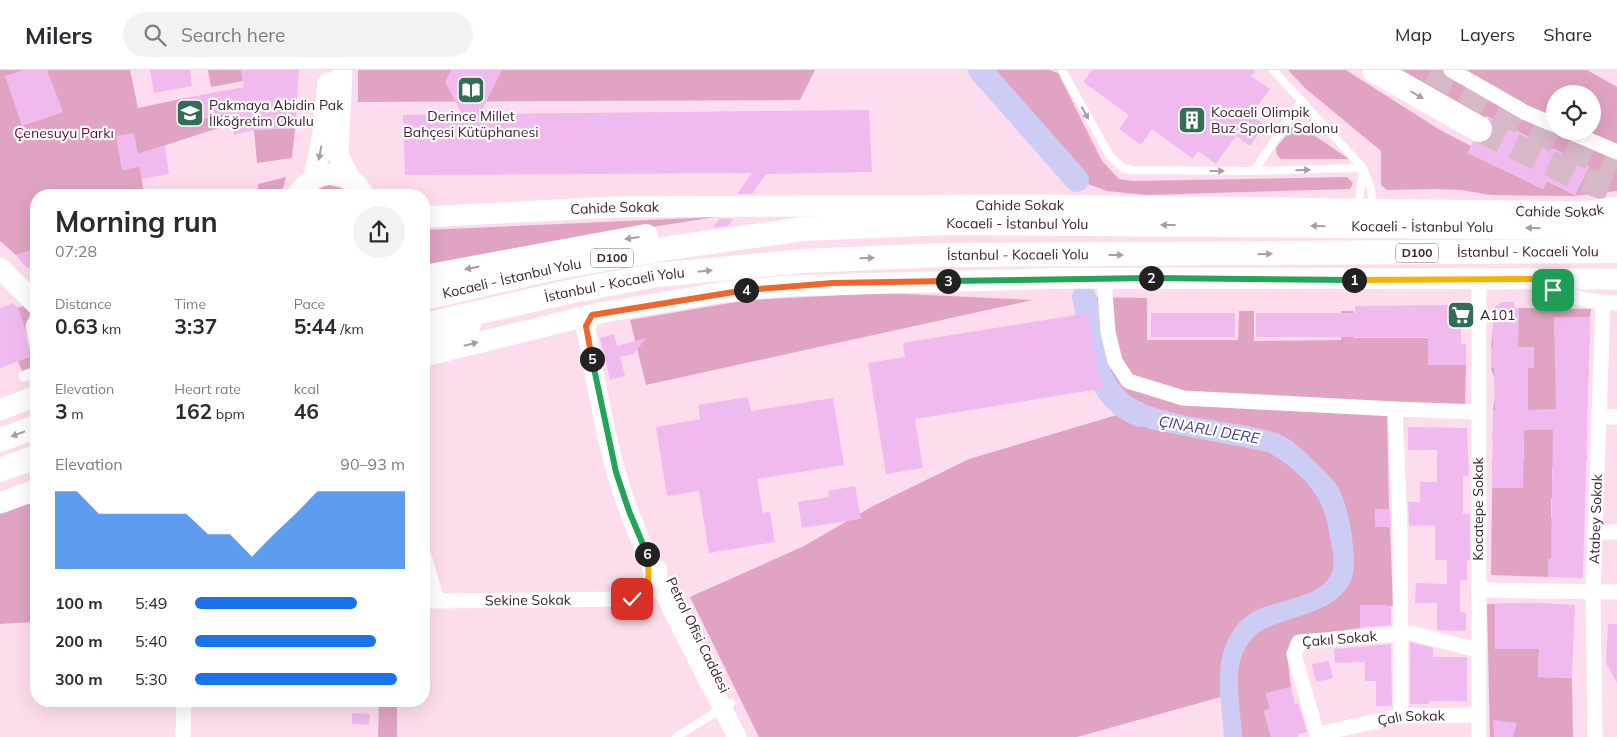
<!DOCTYPE html>
<html lang="en">
<head>
<meta charset="utf-8">
<style>
  body { margin:0; font-family:Mulish,sans-serif; background:#f2f2f3; color:#2b2b33; height:100vh; display:flex; flex-direction:column; font-size:19px; white-space:nowrap }
  * { box-sizing:border-box; margin:0 }
  p { font-size:16px; color:#7c7c81 }
  .icon { flex:none; width:28px; height:28px; fill:none; stroke:currentColor; stroke-width:2; stroke-linecap:round; stroke-linejoin:round }
  .map { position:relative; flex:1; overflow:hidden }
  .drawer { position:absolute; left:30px; top:119px; width:400px; height:518px; display:flex; flex-direction:column; background:#fff; border-radius:20px; box-shadow:0 5px 20px #0002 }
  .drawer>* { flex:none }
  .fabs { position:absolute; left:1546px; top:15px; display:grid; gap:10px }
  .fabs a { display:grid; place-items:center; width:55px; height:55px; border-radius:50%; background:#fff; box-shadow:0 5px 20px #0002; font-size:25px }
  .pin { position:absolute; display:grid; place-items:center; width:42px; height:42px; color:#fff; margin:-21px; border-radius:10px; box-shadow:0 2px 8px #0006 }
  .km { position:absolute; width:25px; height:25px; margin:-12px; border-radius:50%; background:#222; color:#fff; font-size:14px; line-height:25px; text-align:center }
  .round { display:grid; place-items:center; flex:none; width:52px; height:52px; border-radius:26px; background:#f2f2f3 }
  .headline { display:flex; align-items:center; justify-content:space-between; height:85px; padding:0 25px }
  h1 { font-size:28px; font-weight:700; line-height:38px }
  .figures { display:grid; grid-template-columns:repeat(3,1fr); gap:8px; height:85px; padding:5px 25px }
  .figures div { display:grid; align-content:center }
  .figures b { font-size:21px; font-weight:700 }
  .figures small { font-size:14px; font-weight:400 }
  .figures p { font-size:14px }
  .chart { height:140px; padding:10px 25px }
  .chart p { display:flex; justify-content:space-between }
  .chart svg { width:100%; height:90px; margin-top:5px; fill:#1a73e8; opacity:.7 }
  ul { padding:0 25px; list-style:none; font-size:16px }
  li { display:grid; grid-template-columns:80px 60px 1fr; align-items:center; height:38px }
  li i { height:12px; border-radius:6px; background:#1a73e8 }
  header { display:flex; align-items:center; gap:30px; box-sizing:border-box; height:70px; padding:0 25px; background:#fff; border-bottom:1px solid #e1e1e2 }
  header strong { font-size:24px }
  nav { display:flex; gap:28px; margin-inline-start:auto; font-size:18px }
  .search { width:350px; height:45px; background:#f2f2f3; display:flex; align-items:center; gap:12px; box-sizing:border-box; padding:0 18px; border-radius:28px; color:#7c7c81; font-size:19px }
  .map>svg:first-child { display:block }
  .green { fill:#e0a4c2; fill-rule:evenodd }
  .water { fill:#cdccf4 }
  .lines { fill:none; stroke-linecap:round; stroke-linejoin:round }
  .river { stroke:#cdccf4; stroke-width:24 }
  .building { fill:#f0baef }
  .motorway-tunnel { stroke:#d7b8c8; stroke-width:26; stroke-dasharray:26 13; stroke-linecap:butt }
  .service { stroke:#fff; stroke-width:8 }
  .pedestrian { stroke:#fff; stroke-width:11 }
  .minor { stroke:#fff; stroke-width:15 }
  .tertiary { stroke:#fff; stroke-width:19 }
  .secondary { stroke:#fff; stroke-width:21 }
  .trunk { stroke:#fff; stroke-width:24 }
  .motorway { stroke:#fff; stroke-width:26 }
  .oneway { fill:#a99ca3 }
  .split-1-casing { stroke:#fff; stroke-width:10 }
  .split-2-casing { stroke:#fff; stroke-width:10 }
  .split-3-casing { stroke:#fff; stroke-width:10 }
  .split-4-casing { stroke:#fff; stroke-width:10 }
  .split-5-casing { stroke:#fff; stroke-width:10 }
  .split-6-casing { stroke:#fff; stroke-width:10 }
  .split-7-casing { stroke:#fff; stroke-width:10 }
  .split-1 { stroke:#f5b400; stroke-width:6 }
  .split-2 { stroke:#22a559; stroke-width:6 }
  .split-3 { stroke:#22a559; stroke-width:6 }
  .split-4 { stroke:#f0652b; stroke-width:6 }
  .split-5 { stroke:#f0652b; stroke-width:6 }
  .split-6 { stroke:#22a559; stroke-width:6 }
  .split-7 { stroke:#f5b400; stroke-width:6 }
  .labels { text-anchor:middle; stroke-width:4.5; stroke-linejoin:round; paint-order:stroke }
  .shield { fill:#fff; stroke:#796470; stroke-width:1 }
  .shield-label { font-size:12px; font-weight:bold; fill:#3f2232 }
  .poi-label { font-size:14px; fill:#3f2232; stroke:#fff; text-anchor:start }
  .park-label { font-size:14px; fill:#5d0d40; stroke:#fff }
  .street-label { font-size:14px; fill:#3f2232; stroke:#fff }
  .water-label { font-size:15px; font-style:italic; fill:#493c89; stroke:#fff }
</style>
</head>
<body>
<header>
<strong>Milers</strong>
<div class="search"><svg class="icon" aria-label="search" viewBox="0 0 24 24"><circle cx="10" cy="10" r="6"/><path d="M15 15l6 6"/></svg>Search here</div>
<nav><a>Map</a><a>Layers</a><a>Share</a></nav>
</header>
<div class="map">
<svg width="1617" height="667" viewBox="0 0 1617 667">
  <rect width="100%" height="100%" fill="#fddded"/>
  <!-- green -->
  <path class="green" d="M 0,0 L 130,0 L 138,38 L 185,28 L 190,51 L 249,39 L 231,54 L 138,84 L 144,125 L 36,125 L 36,179 L 16,185 L 0,171 Z
    M 208,0 L 241,0 L 243,11 L 211,17 Z
    M 358,0 L 815,0 L 800,30 L 358,32 Z
    M 982,0 L 1050,0 L 1058,3 L 1102,91 L 1119,109 L 1133,111 L 1347,107 L 1353,113 L 1350,119 L 1146,125 L 1107,121 L 1077,110 Z
    M 1288,0 L 1346,0 L 1440,60 L 1471,76 L 1468,83 L 1543,119 L 1547,111 L 1575,125 L 1589,96 L 1486,46 L 1484,51 L 1392,0 L 1587,0 L 1617,17 L 1617,121 L 1574,126 L 1491,125 L 1461,120 L 1435,119 L 1387,120 L 1381,115 L 1381,81 L 1305,18 ZM 1555,24 L 1592,24 L 1592,61 L 1555,61 Z
    M 1296,53 L 1349,89 L 1281,89 L 1277,85 L 1276,78 Z
    M 295,58 L 292,88 L 257,93 L 254,60 Z
    M 286,107 L 281,125 L 258,125 L 258,114 Z
    M 329,115 L 341,118 L 349,125 L 311,125 L 322,117 Z
    M 716,147 L 499,181 L 424,196 L 424,160 Z
    M 884,223 L 1033,230 L 646,315 L 630,250 L 748,230 Z
    M 1084,227 L 1147,228 L 1147,270 L 1238,270 L 1239,241 L 1254,241 L 1254,271 L 1341,270 L 1341,241 L 1354,241 L 1354,268 L 1428,268 L 1428,295 L 1466,295 L 1465,341 L 1387,338 L 1389,439 L 1375,440 L 1375,456 L 1390,457 L 1393,536 L 1361,535 L 1360,558 L 1302,566 L 1290,572 L 1287,585 L 1291,617 L 1266,624 L 1270,639 L 1264,641 L 1271,667 L 1232,667 L 1221,627 L 1077,667 L 759,667 L 690,527 L 804,476 L 873,436 L 969,389 L 1130,341 L 1114,329 L 1105,318 Z
    M 33,233 L 36,236 L 36,302 L 24,306 L 18,291 L 35,285 L 17,238 Z
    M 1519,238 L 1591,239 L 1590,247 L 1554,247 L 1554,265 L 1590,265 L 1589,278 L 1556,297 L 1589,298 L 1588,309 L 1556,328 L 1588,328 L 1587,339 L 1554,357 L 1587,357 L 1587,367 L 1553,366 L 1577,385 L 1587,386 L 1585,399 L 1552,399 L 1552,418 L 1585,418 L 1583,430 L 1551,429 L 1551,448 L 1583,449 L 1583,490 L 1548,489 L 1548,507 L 1491,505 L 1492,418 L 1523,418 L 1523,399 L 1492,399 L 1492,389 L 1524,389 L 1524,370 L 1492,369 L 1493,360 L 1536,360 L 1536,340 L 1493,340 L 1495,328 L 1527,328 L 1494,307 L 1491,298 L 1534,298 L 1534,277 L 1491,277 L 1493,258 L 1518,258 Z
    M 36,429 L 36,552 L 0,554 L 0,442 Z
    M 1541,533 L 1538,607 L 1572,608 L 1573,667 L 1490,667 L 1487,534 Z
    M 379,630 L 397,630 L 397,667 L 378,667 Z"/>
  <!-- water -->
  <path class="water" d="M 1084,227 L 1093,227 C 1096,249 1095,278 1104,298 C 1130,354 1229,345 1279,364 C 1293,370 1304,381 1315,392 C 1322,399 1332,408 1338,417 C 1349,438 1353,468 1354,491 C 1356,540 1296,544 1264,559 C 1254,564 1244,577 1241,588 C 1234,608 1241,645 1242,667 L 1224,667 C 1222,636 1213,595 1230,566 C 1236,554 1245,546 1257,540 C 1277,530 1328,527 1333,498 C 1335,485 1330,469 1328,456 C 1322,422 1297,399 1268,382 L 1149,359 L 1121,345 L 1130,341 C 1121,334 1112,329 1106,320 C 1091,298 1089,254 1084,227 Z"/>
  <g class="lines">
    <!-- river -->
    <path class="river" d="M 980,0 L 1077,110
      M 1084,227 C 1096,273 1088,324 1140,345"/>
  </g>
  <!-- building -->
  <path class="building" d="M 23,0 L 47,0 L 63,42 L 22,56 L 5,6 Z
    M 150,0 L 190,0 L 192,16 L 154,23 Z
    M 241,0 L 299,0 L 295,58 L 254,60 L 234,65 L 228,43 L 189,51 L 185,28 L 244,17 Z
    M 451,0 L 502,0 L 480,44 L 869,40 L 872,102 L 766,104 L 752,124 L 737,124 L 752,103 L 405,105 L 403,45 L 462,44 L 445,12 Z
    M 1092,0 L 1256,0 L 1251,6 L 1270,19 L 1251,45 L 1265,55 L 1250,76 L 1236,66 L 1216,94 L 1198,81 L 1193,89 L 1152,59 L 1141,75 L 1119,59 L 1129,45 L 1083,12 Z
    M 1487,47 L 1589,96 L 1575,125 L 1547,111 L 1543,119 L 1468,83 L 1473,72 L 1486,72 L 1492,66 L 1494,58 Z
    M 134,63 L 138,84 L 165,75 L 169,104 L 142,109 L 140,97 L 122,100 L 116,66 Z
    M 719,149 L 733,149 L 728,156 L 713,158 Z
    M 36,179 L 36,196 L 27,198 L 16,185 Z
    M 1502,232 L 1514,232 L 1514,238 L 1519,238 L 1518,277 L 1534,277 L 1534,298 L 1528,298 L 1528,340 L 1556,339 L 1554,247 L 1590,247 L 1583,508 L 1548,507 L 1548,489 L 1551,489 L 1553,360 L 1524,360 L 1523,418 L 1492,418 L 1493,340 L 1495,340 L 1494,298 L 1491,298 L 1491,277 L 1493,277 L 1493,238 Z
    M 13,233 L 18,238 L 24,255 L 29,278 L 35,285 L 0,298 L 0,238 Z
    M 1461,235 L 1461,274 L 1466,274 L 1466,295 L 1428,295 L 1428,267 L 1256,267 L 1256,243 L 1355,243 L 1355,236 Z
    M 1088,243 L 1098,302 L 1105,318 L 915,349 L 923,398 L 886,404 L 868,293 L 905,287 L 903,273 Z
    M 1151,243 L 1235,243 L 1235,267 L 1151,267 Z
    M 614,264 L 617,276 L 646,268 L 634,284 L 620,287 L 625,306 L 610,310 L 600,268 Z
    M 748,327 L 751,341 L 833,328 L 844,395 L 757,409 L 763,443 L 770,442 L 775,472 L 709,483 L 699,421 L 667,426 L 656,357 L 700,349 L 698,335 Z
    M 1408,357 L 1467,358 L 1469,406 L 1463,406 L 1463,444 L 1470,444 L 1470,491 L 1467,490 L 1467,510 L 1460,510 L 1460,542 L 1466,543 L 1466,561 L 1437,560 L 1437,533 L 1415,533 L 1416,513 L 1447,514 L 1447,490 L 1435,490 L 1435,455 L 1409,456 L 1408,432 L 1420,432 L 1420,412 L 1437,412 L 1437,380 L 1408,380 Z
    M 855,416 L 861,449 L 802,458 L 798,432 L 829,427 L 828,421 Z
    M 1375,439 L 1390,439 L 1391,456 L 1375,457 Z
    M 1541,533 L 1575,535 L 1572,608 L 1538,607 L 1539,579 L 1495,579 L 1495,534 Z
    M 1360,535 L 1391,536 L 1391,555 L 1360,558 Z
    M 1608,554 L 1617,554 L 1617,613 L 1606,593 Z
    M 1410,572 L 1433,578 L 1433,587 L 1467,587 L 1467,631 L 1429,631 L 1429,634 L 1410,634 Z
    M 1391,574 L 1392,636 L 1376,636 L 1376,611 L 1365,611 L 1365,592 L 1335,593 L 1334,579 Z
    M 1329,591 L 1333,608 L 1316,612 L 1312,594 Z
    M 1291,617 L 1295,634 L 1298,633 L 1307,662 L 1298,664 L 1298,667 L 1271,667 L 1264,640 L 1270,639 L 1266,623 Z
    M 352,643 L 370,644 L 369,655 L 352,654 Z
    M 1493,650 L 1517,653 L 1513,667 L 1494,667 Z"/>
  <g class="lines">
    <!-- motorway-tunnel -->
    <path class="motorway-tunnel" d="M 1431,0 C 1491,36 1552,71 1617,98
      M 1479,59 L 1582,109 L 1617,122"/>
    <!-- service -->
    <path class="service" d="M 1062,0 L 1110,86 L 1123,98 L 1131,100 L 1254,101 L 1302,30
      M 1273,0 L 1363,98 L 1371,119 L 1373,137
      M 1254,101 L 1363,98
      M 1358,138 L 1363,100
      M 676,667 L 731,633"/>
    <!-- pedestrian -->
    <path class="pedestrian" d="M 36,245 L 31,256 L 36,276
      M 24,306 L 36,302"/>
    <!-- minor -->
    <g class="minor">
      <path d="M 1451,0 L 1526,43 L 1555,55"/>
      <path d="M 1568,61 L 1617,82"/>
      <path d="M 1104,208 L 1108,262 L 1115,291 L 1128,311 L 1183,328 L 1395,339 L 1400,457 L 1401,646"/>
      <path d="M 1536,209 C 1559,226 1589,232 1617,233"/>
      <path d="M 1395,339 L 1478,342"/>
      <path d="M 1599,347 L 1617,347"/>
      <path d="M 1594,462 L 1617,462"/>
      <path d="M 424,486 L 437,530"/>
      <path d="M 1478,520 L 1617,522"/>
      <path id="s1" d="M 424,531 L 632,529"/>
      <path id="s2" d="M 1317,664 L 1401,646 L 1478,645"/>
      <path d="M 183,667 L 184,630"/>
      <path id="s3" d="M 1318,667 L 1294,584 L 1299,572 L 1411,563 L 1477,580"/>
      <path d="M 1479,667 L 1479,210"/>
      <path id="s4" d="M 1595,667 L 1593,522 L 1603,232"/>
    </g>
    <!-- tertiary -->
    <path class="tertiary" d="M 599,243 L 589,248 L 586,260 C 598,320 607,384 629,441 C 658,520 700,592 737,667
      M 632,529 C 649,524 656,518 658,500"/>
    <!-- secondary -->
    <g class="secondary">
      <path d="M 342,0 L 338,84 L 348,106"/>
      <path d="M 314,107 L 323,64 L 328,13"/>
      <path d="M 297,125 C 314,99 348,96 364,125"/>
      <path id="s5" d="M 424,147 L 616,137 L 1040,135 L 1584,142 L 1617,137"/>
      <path d="M 0,198 L 36,234"/>
      <path d="M 424,286 L 599,243 L 724,222 L 788,216 L 1068,208 L 1617,209"/>
      <path d="M 0,340 L 36,326"/>
      <path d="M 0,433 L 36,420"/>
    </g>
    <!-- trunk -->
    <g class="trunk">
      <path d="M 424,207 L 646,166"/>
      <path id="s6" d="M 424,228 L 559,197 L 676,177 L 803,159 L 947,153 L 1617,158"/>
      <path id="s7" d="M 424,255 L 568,222 L 657,205 L 802,191 L 945,185 L 1617,181"/>
      <path d="M 424,276 L 469,254"/>
      <path d="M 0,370 L 36,357"/>
      <path d="M 0,400 L 36,387"/>
    </g>
    <!-- motorway -->
    <path class="motorway" d="M 1375,0 L 1479,59"/>
  </g>
  <!-- one-way arrows -->
  <defs><path id="oneway-solid" d="M-6-.8H1V-3.2L6.5 0L1 3.2V.8H-6Z" transform="scale(1.25)"/></defs>
  <g class="oneway">
    <use href="#oneway-solid" transform="translate(1417 25) rotate(30)"/>
    <use href="#oneway-solid" transform="translate(1085 43) rotate(61)"/>
    <use href="#oneway-solid" transform="translate(320 83) rotate(101)"/>
    <use href="#oneway-solid" transform="translate(1303 100) rotate(-1)"/>
    <use href="#oneway-solid" transform="translate(1217 101)"/>
    <use href="#oneway-solid" transform="translate(1168 155) rotate(-180)"/>
    <use href="#oneway-solid" transform="translate(1318 156) rotate(-179)"/>
    <use href="#oneway-solid" transform="translate(1533 158) rotate(-179)"/>
    <use href="#oneway-solid" transform="translate(632 168) rotate(172)"/>
    <use href="#oneway-solid" transform="translate(1265 184) rotate(-1)"/>
    <use href="#oneway-solid" transform="translate(1116 185)"/>
    <use href="#oneway-solid" transform="translate(867 188) rotate(-2)"/>
    <use href="#oneway-solid" transform="translate(472 198) rotate(169)"/>
    <use href="#oneway-solid" transform="translate(705 201) rotate(-6)"/>
    <use href="#oneway-solid" transform="translate(471 274) rotate(-14)"/>
    <use href="#oneway-solid" transform="translate(18 364) rotate(160)"/>
  </g>
  <g class="lines">
    <!-- split-1 casing -->
    <g class="split-1-casing">
      <path id="split-1" d="M 1354,210 L 1536,209 L 1553,220"/>
    </g>
    <!-- split-2 casing -->
    <g class="split-2-casing">
      <path id="split-2" d="M 1151,208 L 1354,210"/>
    </g>
    <!-- split-3 casing -->
    <g class="split-3-casing">
      <path id="split-3" d="M 948,211 L 1151,208"/>
    </g>
    <!-- split-4 casing -->
    <g class="split-4-casing">
      <path id="split-4" d="M 746,220 L 833,213 L 948,211"/>
    </g>
    <!-- split-5 casing -->
    <g class="split-5-casing">
      <path id="split-5" d="M 592,289 L 586,256 L 592,245 L 746,220"/>
    </g>
    <!-- split-6 casing -->
    <g class="split-6-casing">
      <path id="split-6" d="M 592,289 L 616,402 L 629,441 L 647,484"/>
    </g>
    <!-- split-7 casing -->
    <g class="split-7-casing">
      <path id="split-7" d="M 632,529 C 653,519 649,504 647,484"/>
    </g>
    <!-- split-1 -->
    <use href="#split-1" class="split-1"/>
    <!-- split-2 -->
    <use href="#split-2" class="split-2"/>
    <!-- split-3 -->
    <use href="#split-3" class="split-3"/>
    <!-- split-4 -->
    <use href="#split-4" class="split-4"/>
    <!-- split-5 -->
    <use href="#split-5" class="split-5"/>
    <!-- split-6 -->
    <use href="#split-6" class="split-6"/>
    <!-- split-7 -->
    <use href="#split-7" class="split-7"/>
  </g>
  <!-- icons -->
  <defs>
    <g id="library-square" transform="scale(1.4375)"><rect x="-9" y="-9" width="18" height="18" rx="4" fill="#316d57" stroke="#fff"/><path d="M-6-4Q-3-5.5-.7-3.5V5Q-3 3-6 4ZM6-4Q3-5.5 .7-3.5V5Q3 3 6 4Z" fill="#fff"/></g>
    <g id="school-square" transform="scale(1.4375)"><rect x="-9" y="-9" width="18" height="18" rx="4" fill="#316d57" stroke="#fff"/><path d="M0-5L7-2L0 1L-7-2ZM-4 1L0 2.5L4 1V4Q0 6-4 4Z" fill="#fff"/></g>
    <g id="building-square" transform="scale(1.4375)"><rect x="-9" y="-9" width="18" height="18" rx="4" fill="#316d57" stroke="#fff"/><path d="M-4-6H4V6H1V3H-1V6H-4ZM-2.5-4.3h1.7v1.8h-1.7ZM.8-4.3h1.7v1.8H.8ZM-2.5-1h1.7V.8h-1.7ZM.8-1h1.7V.8H.8Z" fill="#fff"/></g>
    <g id="supermarket-square" transform="scale(1.4375)"><rect x="-9" y="-9" width="18" height="18" rx="4" fill="#316d57" stroke="#fff"/><path d="M-6-5.5h2.5l.6 2H6L4.5 2H-2.5L-4.4-4H-6ZM-1.5 3.2a1.3 1.3 0 1 0 .1 0ZM3 3.2a1.3 1.3 0 1 0 .1 0Z" fill="#fff"/></g>
  </defs>
  <g fill-rule="evenodd">
    <use href="#library-square" x="471" y="20"/>
    <use href="#school-square" x="190" y="43"/>
    <use href="#building-square" x="1192" y="50"/>
    <use href="#supermarket-square" x="1461" y="245"/>
  </g>
  <g class="labels">
    <!-- shield labels -->
    <g class="shield">
      <rect x="1396" y="173.5" width="42" height="19" rx="4"/>
      <rect x="591" y="178.5" width="42" height="19" rx="4"/>
    </g>
    <g class="shield-label">
      <text x="1417" y="187">D100</text>
      <text x="612" y="192">D100</text>
    </g>
    <!-- poi labels -->
    <g class="poi-label">
      <text x="209" y="40">Pakmaya Abidin Pak<tspan x="209" dy="16">İlköğretim Okulu</tspan></text>
      <text x="1211" y="47">Kocaeli Olimpik<tspan x="1211" dy="16">Buz Sporları Salonu</tspan></text>
      <text x="471" y="51" text-anchor="middle">Derince Millet<tspan x="471" dy="16">Bahçesi Kütüphanesi</tspan></text>
      <text x="1480" y="250">A101</text>
    </g>
    <!-- park labels -->
    <g class="park-label">
      <text x="64" y="68">Çenesuyu Parkı</text>
    </g>
    <!-- street labels -->
    <g class="street-label">
      <text dy="5" stroke="none"><textPath href="#s5" startOffset="596">Cahide Sokak</textPath></text>
      <text dy="5" stroke="none"><textPath href="#s5" startOffset="191">Cahide Sokak</textPath></text>
      <text dy="5" stroke="none"><textPath href="#s5" startOffset="1136">Cahide Sokak</textPath></text>
      <text dy="5" stroke="none"><textPath href="#s6" startOffset="600">Kocaeli - İstanbul Yolu</textPath></text>
      <text dy="5" stroke="none"><textPath href="#s6" startOffset="1005">Kocaeli - İstanbul Yolu</textPath></text>
      <text dy="5" stroke="none"><textPath href="#s7" startOffset="1110">İstanbul - Kocaeli Yolu</textPath></text>
      <text dy="5" stroke="none"><textPath href="#s7" startOffset="600">İstanbul - Kocaeli Yolu</textPath></text>
      <text dy="5" stroke="none"><textPath href="#s6" startOffset="90">Kocaeli - İstanbul Yolu</textPath></text>
      <text dy="5" stroke="none"><textPath href="#s7" startOffset="195">İstanbul - Kocaeli Yolu</textPath></text>
      <text transform="translate(1478 439) rotate(-90)" y="5">Kocatepe Sokak</text>
      <text dy="5" stroke="none"><textPath href="#s4" startOffset="218">Atabey Sokak</textPath></text>
      <text dy="5" stroke="none"><textPath href="#s1" startOffset="104">Sekine Sokak</textPath></text>
      <text transform="translate(698 565) rotate(64)" y="5">Petrol Ofisi Caddesi</text>
      <text dy="5" stroke="none"><textPath href="#s3" startOffset="140">Çakıl Sokak</textPath></text>
      <text dy="5" stroke="none"><textPath href="#s2" startOffset="96">Çalı Sokak</textPath></text>
    </g>
    <!-- water labels -->
    <g class="water-label">
      <text transform="translate(1209 360) rotate(10)" y="5">ÇINARLI DERE</text>
    </g>
  </g>
</svg>
<div class="fabs">
<a><svg class="icon" aria-label="locate" viewBox="0 0 24 24"><circle cx="12" cy="12" r="6"/><path d="M12 2v4M12 18v4M2 12h4M18 12h4"/></svg></a>
</div>
<div class="pin" style="left:1553px;top:220px;background:#1e9e55"><svg class="icon" aria-label="arrive" viewBox="0 0 24 24"><path d="M6 21V4h12l-3 4 3 4H6"/></svg></div>
<div class="pin" style="left:632px;top:529px;background:#d93025"><svg class="icon" aria-label="check" viewBox="0 0 24 24"><path d="M5 12l5 5 9-10"/></svg></div>
<b class="km" style="left:1354px;top:210px">1</b>
<b class="km" style="left:1151px;top:208px">2</b>
<b class="km" style="left:948px;top:211px">3</b>
<b class="km" style="left:746px;top:220px">4</b>
<b class="km" style="left:592px;top:289px">5</b>
<b class="km" style="left:647px;top:484px">6</b>
<section class="drawer">
<div class="headline"><div><h1>Morning run</h1><p>07:28</p></div><a class="round"><svg class="icon" aria-label="share" viewBox="0 0 24 24"><path d="M12 15V3M7 8l5-5 5 5M5 13v7h14v-7"/></svg></a></div>
<div class="figures">
<div><p>Distance</p><b>0.63<small> km</small></b></div>
<div><p>Time</p><b>3:37</b></div>
<div><p>Pace</p><b>5:44<small> /km</small></b></div>
</div>
<div class="figures">
<div><p>Elevation</p><b>3<small> m</small></b></div>
<div><p>Heart rate</p><b>162<small> bpm</small></b></div>
<div><p>kcal</p><b>46</b></div>
</div>
<div class="chart"><p><span>Elevation</span>90–93 m</p>
<svg viewBox="0 0 160 44" preserveAspectRatio="none"><path d="M0 44V6L10 6L20 17L30 17L40 17L50 17L60 17L70 27L80 27L90 38L100 27L110 17L120 6L130 6L140 6L150 6L160 6V44z"/></svg>
</div>
<ul>
<li><b>100 m</b>5:49<i style="width:77%"></i></li>
<li><b>200 m</b>5:40<i style="width:86%"></i></li>
<li><b>300 m</b>5:30<i style="width:96%"></i></li>
</ul>
</section>
</div>
</body>
</html>
